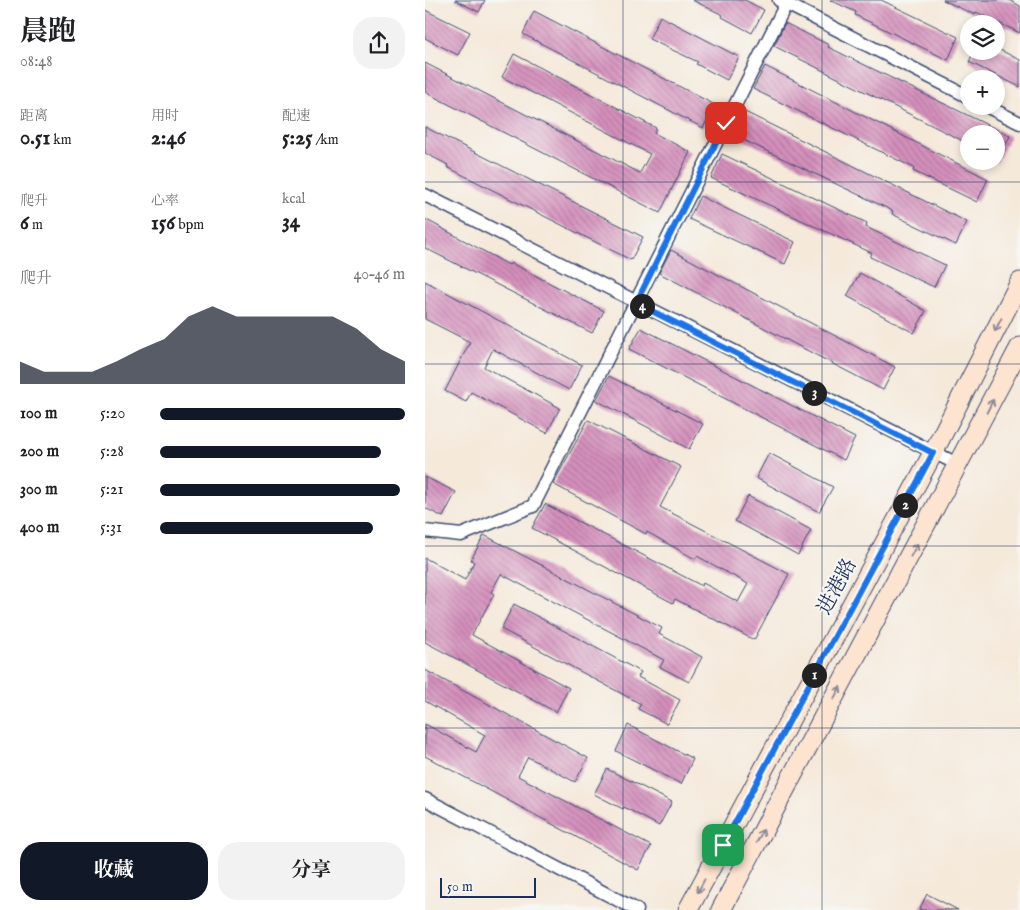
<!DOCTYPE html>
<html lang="zh">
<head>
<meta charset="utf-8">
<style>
  body { margin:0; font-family:"IM FELL English","Noto Serif SC",serif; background:#f2f2f2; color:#202124; height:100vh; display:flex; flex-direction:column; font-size:19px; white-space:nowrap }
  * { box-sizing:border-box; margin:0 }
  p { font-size:16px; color:#757577 }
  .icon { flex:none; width:28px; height:28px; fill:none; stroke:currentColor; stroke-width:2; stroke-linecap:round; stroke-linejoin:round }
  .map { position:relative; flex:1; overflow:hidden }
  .details { display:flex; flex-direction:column; background:#fff; width:425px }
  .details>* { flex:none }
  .fabs { position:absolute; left:535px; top:15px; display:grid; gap:10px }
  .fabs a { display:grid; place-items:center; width:45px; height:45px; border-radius:50%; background:#fff; box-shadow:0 2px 8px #0003; font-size:25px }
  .scale { position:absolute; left:15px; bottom:12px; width:96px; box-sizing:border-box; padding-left:5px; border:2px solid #1b2f5e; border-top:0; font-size:14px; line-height:18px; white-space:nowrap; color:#1b2f5e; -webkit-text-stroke:4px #f6f6f2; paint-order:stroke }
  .pin { position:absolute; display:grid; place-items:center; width:42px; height:42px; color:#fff; margin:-21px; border-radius:10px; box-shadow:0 2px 8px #0006 }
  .km { position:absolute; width:25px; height:25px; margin:-12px; border-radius:50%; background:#222; color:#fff; font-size:14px; line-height:25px; text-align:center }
  .round { display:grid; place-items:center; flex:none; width:52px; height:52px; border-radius:20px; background:#f2f2f2 }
  .overview { display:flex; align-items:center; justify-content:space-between; height:85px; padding:0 20px }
  h1 { font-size:28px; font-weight:700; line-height:38px }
  .stats { display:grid; grid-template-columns:repeat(3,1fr); gap:8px; height:85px; padding:5px 20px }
  .stats div { display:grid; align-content:center }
  .stats b { font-size:21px; font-weight:700 }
  .stats small { font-size:14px; font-weight:400 }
  .stats p { font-size:14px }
  .chart { height:140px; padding:10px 20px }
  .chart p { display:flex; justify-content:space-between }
  .chart svg { width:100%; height:90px; margin-top:5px; fill:#111827; opacity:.7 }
  .cta { display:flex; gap:10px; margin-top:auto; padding:10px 20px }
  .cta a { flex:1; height:58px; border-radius:20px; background:#111827; color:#fff; font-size:20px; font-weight:700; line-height:58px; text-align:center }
  .cta a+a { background:#f2f2f2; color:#202124 }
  ul { padding:0 20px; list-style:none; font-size:16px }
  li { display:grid; grid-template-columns:80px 60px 1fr; align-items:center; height:38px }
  li i { height:12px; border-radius:6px; background:#111827 }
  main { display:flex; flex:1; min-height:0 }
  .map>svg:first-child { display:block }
  .building { fill:url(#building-back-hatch) }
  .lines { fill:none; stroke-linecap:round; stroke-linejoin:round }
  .street-casing { stroke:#3c4b71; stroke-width:15 }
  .secondary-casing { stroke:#3c4b71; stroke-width:21 }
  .street { stroke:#fff; stroke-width:12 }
  .secondary { stroke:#fde4d0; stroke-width:19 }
  .oneway { stroke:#8c8a97 }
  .route-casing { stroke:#fff; stroke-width:10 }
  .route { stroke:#1a73e8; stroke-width:6 }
  .grid { fill:none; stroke:#1b2f5e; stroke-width:1; stroke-opacity:0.55 }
  .labels { text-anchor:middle; stroke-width:4; stroke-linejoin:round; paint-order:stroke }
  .street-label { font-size:20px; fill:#1b2f5e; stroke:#f6f6f2 }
</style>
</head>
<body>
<main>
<section class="details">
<div class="overview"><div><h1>晨跑</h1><p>08:48</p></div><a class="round"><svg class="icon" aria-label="share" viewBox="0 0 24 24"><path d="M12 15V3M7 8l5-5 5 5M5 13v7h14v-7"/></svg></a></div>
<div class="stats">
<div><p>距离</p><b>0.51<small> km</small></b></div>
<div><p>用时</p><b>2:46</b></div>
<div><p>配速</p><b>5:25<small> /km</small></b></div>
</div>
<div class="stats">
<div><p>爬升</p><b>6<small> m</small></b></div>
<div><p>心率</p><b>156<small> bpm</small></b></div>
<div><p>kcal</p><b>34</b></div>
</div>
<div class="chart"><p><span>爬升</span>40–46 m</p>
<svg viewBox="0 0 160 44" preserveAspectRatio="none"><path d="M0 44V33L10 38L20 38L30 38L40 33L50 27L60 22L70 11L80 6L90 11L100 11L110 11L120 11L130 11L140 17L150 27L160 33V44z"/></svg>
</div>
<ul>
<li><b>100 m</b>5:20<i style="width:100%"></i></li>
<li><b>200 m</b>5:28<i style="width:90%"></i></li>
<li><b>300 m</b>5:21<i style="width:98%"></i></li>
<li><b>400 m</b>5:31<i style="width:87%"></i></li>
</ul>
<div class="cta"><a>收藏</a><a>分享</a></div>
</section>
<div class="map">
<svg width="595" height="910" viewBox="0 0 595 910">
  <defs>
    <pattern id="building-back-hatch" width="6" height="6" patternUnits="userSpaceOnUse" patternTransform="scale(1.25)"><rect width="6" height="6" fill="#d590bc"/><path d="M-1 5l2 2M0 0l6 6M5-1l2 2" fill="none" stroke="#ac769c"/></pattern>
  </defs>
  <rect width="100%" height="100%" fill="#f6f6f2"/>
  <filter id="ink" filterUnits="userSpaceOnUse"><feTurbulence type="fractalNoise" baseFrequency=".02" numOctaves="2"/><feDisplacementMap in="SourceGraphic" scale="10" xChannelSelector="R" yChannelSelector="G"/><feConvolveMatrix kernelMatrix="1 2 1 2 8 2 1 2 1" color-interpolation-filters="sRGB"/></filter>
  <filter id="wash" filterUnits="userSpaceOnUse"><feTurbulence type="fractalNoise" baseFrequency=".0096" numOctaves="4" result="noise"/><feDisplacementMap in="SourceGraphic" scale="20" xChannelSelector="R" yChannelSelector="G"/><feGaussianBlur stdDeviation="1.12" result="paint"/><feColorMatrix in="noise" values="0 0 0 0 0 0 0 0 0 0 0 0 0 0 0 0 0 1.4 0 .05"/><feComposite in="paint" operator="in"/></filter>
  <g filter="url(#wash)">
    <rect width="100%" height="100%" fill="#f5e9da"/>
    <g id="blocks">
      <!-- building -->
      <path class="building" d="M 30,0 L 60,0 L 54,12 Z
        M 267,0 L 320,0 L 339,10 L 327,33 L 297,17 L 298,15 Z
        M 405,0 L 456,0 L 533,37 L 523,60 L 430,15 L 431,12 Z
        M 518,0 L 584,0 L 595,6 L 595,33 L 551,12 L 550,15 Z
        M 0,10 L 45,32 L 33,55 L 0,38 Z
        M 109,11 L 290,105 L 278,128 L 98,34 Z
        M 235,16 L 314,57 L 302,80 L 271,64 L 273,62 L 224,39 Z
        M 360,23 L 404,45 L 403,47 L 585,136 L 571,164 L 571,134 L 541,134 L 538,141 L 349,46 Z
        M 571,48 L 595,60 L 595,87 L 544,62 L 549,51 L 571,51 Z
        M 89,54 L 231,128 L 229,133 L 265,152 L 235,213 L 0,92 L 0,63 L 215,173 L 225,154 L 77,77 Z
        M 340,66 L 563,179 L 552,202 L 488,171 L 489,168 L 328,89 Z
        M 318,111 L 542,222 L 531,245 L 467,214 L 468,211 L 306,134 Z
        M 0,127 L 218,237 L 206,260 L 22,167 L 23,165 L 0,153 Z
        M 297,154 L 442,223 L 441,227 L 520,265 L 509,287 L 445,257 L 447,253 L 286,178 Z
        M 275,196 L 370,242 L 360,264 L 264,219 Z
        M 0,219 L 84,265 L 86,263 L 179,311 L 167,333 L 0,248 Z
        M 246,250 L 470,367 L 458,390 L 234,273 Z
        M 435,273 L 501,311 L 489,333 L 422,296 Z
        M 0,281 L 157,365 L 144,390 L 68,349 L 59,367 L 135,408 L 122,433 L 46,392 L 41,402 L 20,391 L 45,342 L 0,319 Z
        M 216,328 L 430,438 L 419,460 L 204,349 Z
        M 184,376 L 278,424 L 264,449 L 171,400 Z
        M 163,420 L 256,467 L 235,507 L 364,574 L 329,640 L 250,599 L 248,603 L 107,528 L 120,504 L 277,586 L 278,583 L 313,602 L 323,584 L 272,556 L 270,559 L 222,532 L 221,534 L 128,484 Z
        M 344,453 L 408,487 L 394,512 L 331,478 Z
        M 0,477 L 31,492 L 18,517 L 0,508 Z
        M 323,496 L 386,530 L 373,555 L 310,521 Z
        M 59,535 L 237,628 L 234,634 L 277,657 L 264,682 L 235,667 L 239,660 L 76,574 L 66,592 L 69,594 L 47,635 L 144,688 L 131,712 L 0,642 L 0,558 L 40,580 L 49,562 L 46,560 Z
        M 89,604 L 216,672 L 213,677 L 255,700 L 242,724 L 213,709 L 216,704 L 76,629 Z
        M 0,670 L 163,758 L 150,782 L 103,757 L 93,776 L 226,846 L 213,870 L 0,756 L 0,724 L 51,752 L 60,735 L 0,701 Z
        M 203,725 L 268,759 L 256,784 L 191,751 Z
        M 182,769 L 247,802 L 234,826 L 199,807 L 198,809 L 169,794 Z
        M 502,894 L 533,910 L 494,910 Z"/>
    </g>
  </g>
  <g filter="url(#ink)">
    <use href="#blocks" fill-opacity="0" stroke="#3c4b71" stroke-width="1"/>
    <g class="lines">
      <!-- street casing -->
      <g class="street-casing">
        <path id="street" d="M 354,0 L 544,97
          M 561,106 L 595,123
          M 0,195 L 534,465
          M 0,531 L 36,535 L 108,506 L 361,4
          M 0,799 L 212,910"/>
      </g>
      <!-- secondary casing -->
      <g class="secondary-casing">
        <path id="secondary" d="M 263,910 L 508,453 L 595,282
          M 296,910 L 595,347"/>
      </g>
      <!-- street -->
      <use href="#street" class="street"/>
      <!-- secondary -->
      <use href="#secondary" class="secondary"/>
    </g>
    <!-- one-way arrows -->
    <defs><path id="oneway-shaft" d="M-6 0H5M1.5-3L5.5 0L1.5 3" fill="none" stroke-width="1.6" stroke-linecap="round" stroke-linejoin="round" transform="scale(1.25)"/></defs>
    <g class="oneway">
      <use href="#oneway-shaft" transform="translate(573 325) rotate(117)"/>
      <use href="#oneway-shaft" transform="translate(565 406) rotate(-63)"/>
      <use href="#oneway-shaft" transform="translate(489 550) rotate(-62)"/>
      <use href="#oneway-shaft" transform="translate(412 693) rotate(-62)"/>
      <use href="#oneway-shaft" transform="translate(335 836) rotate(-62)"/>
      <use href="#oneway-shaft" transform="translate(276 886) rotate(118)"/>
    </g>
  </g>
  <g class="lines" filter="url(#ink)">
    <!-- route casing -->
    <g class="route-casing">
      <path id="route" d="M 298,845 L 508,453 L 211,303 L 301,123"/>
    </g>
    <!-- route -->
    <use href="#route" class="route"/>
  </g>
  <!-- grid -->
  <path class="grid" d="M 198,0 L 198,910M 397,0 L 397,910M 0,182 L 595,182M 0,364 L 595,364M 0,546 L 595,546M 0,728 L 595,728"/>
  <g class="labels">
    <!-- street labels -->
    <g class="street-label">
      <text transform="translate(411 586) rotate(-62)" y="7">进港路</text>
    </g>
  </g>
</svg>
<div class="fabs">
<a><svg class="icon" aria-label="layers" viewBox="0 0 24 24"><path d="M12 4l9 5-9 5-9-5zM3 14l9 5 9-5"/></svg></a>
<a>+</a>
<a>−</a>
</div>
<div class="scale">50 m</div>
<div class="pin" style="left:298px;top:845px;background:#1e9e55"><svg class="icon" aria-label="arrive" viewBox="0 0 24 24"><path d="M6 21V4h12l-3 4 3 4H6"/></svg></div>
<div class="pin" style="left:301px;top:123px;background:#d93025"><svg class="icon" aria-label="check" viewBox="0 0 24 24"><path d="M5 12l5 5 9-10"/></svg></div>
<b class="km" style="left:389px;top:675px">1</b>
<b class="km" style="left:480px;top:505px">2</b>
<b class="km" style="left:389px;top:393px">3</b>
<b class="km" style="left:217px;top:306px">4</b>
</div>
</main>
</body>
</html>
